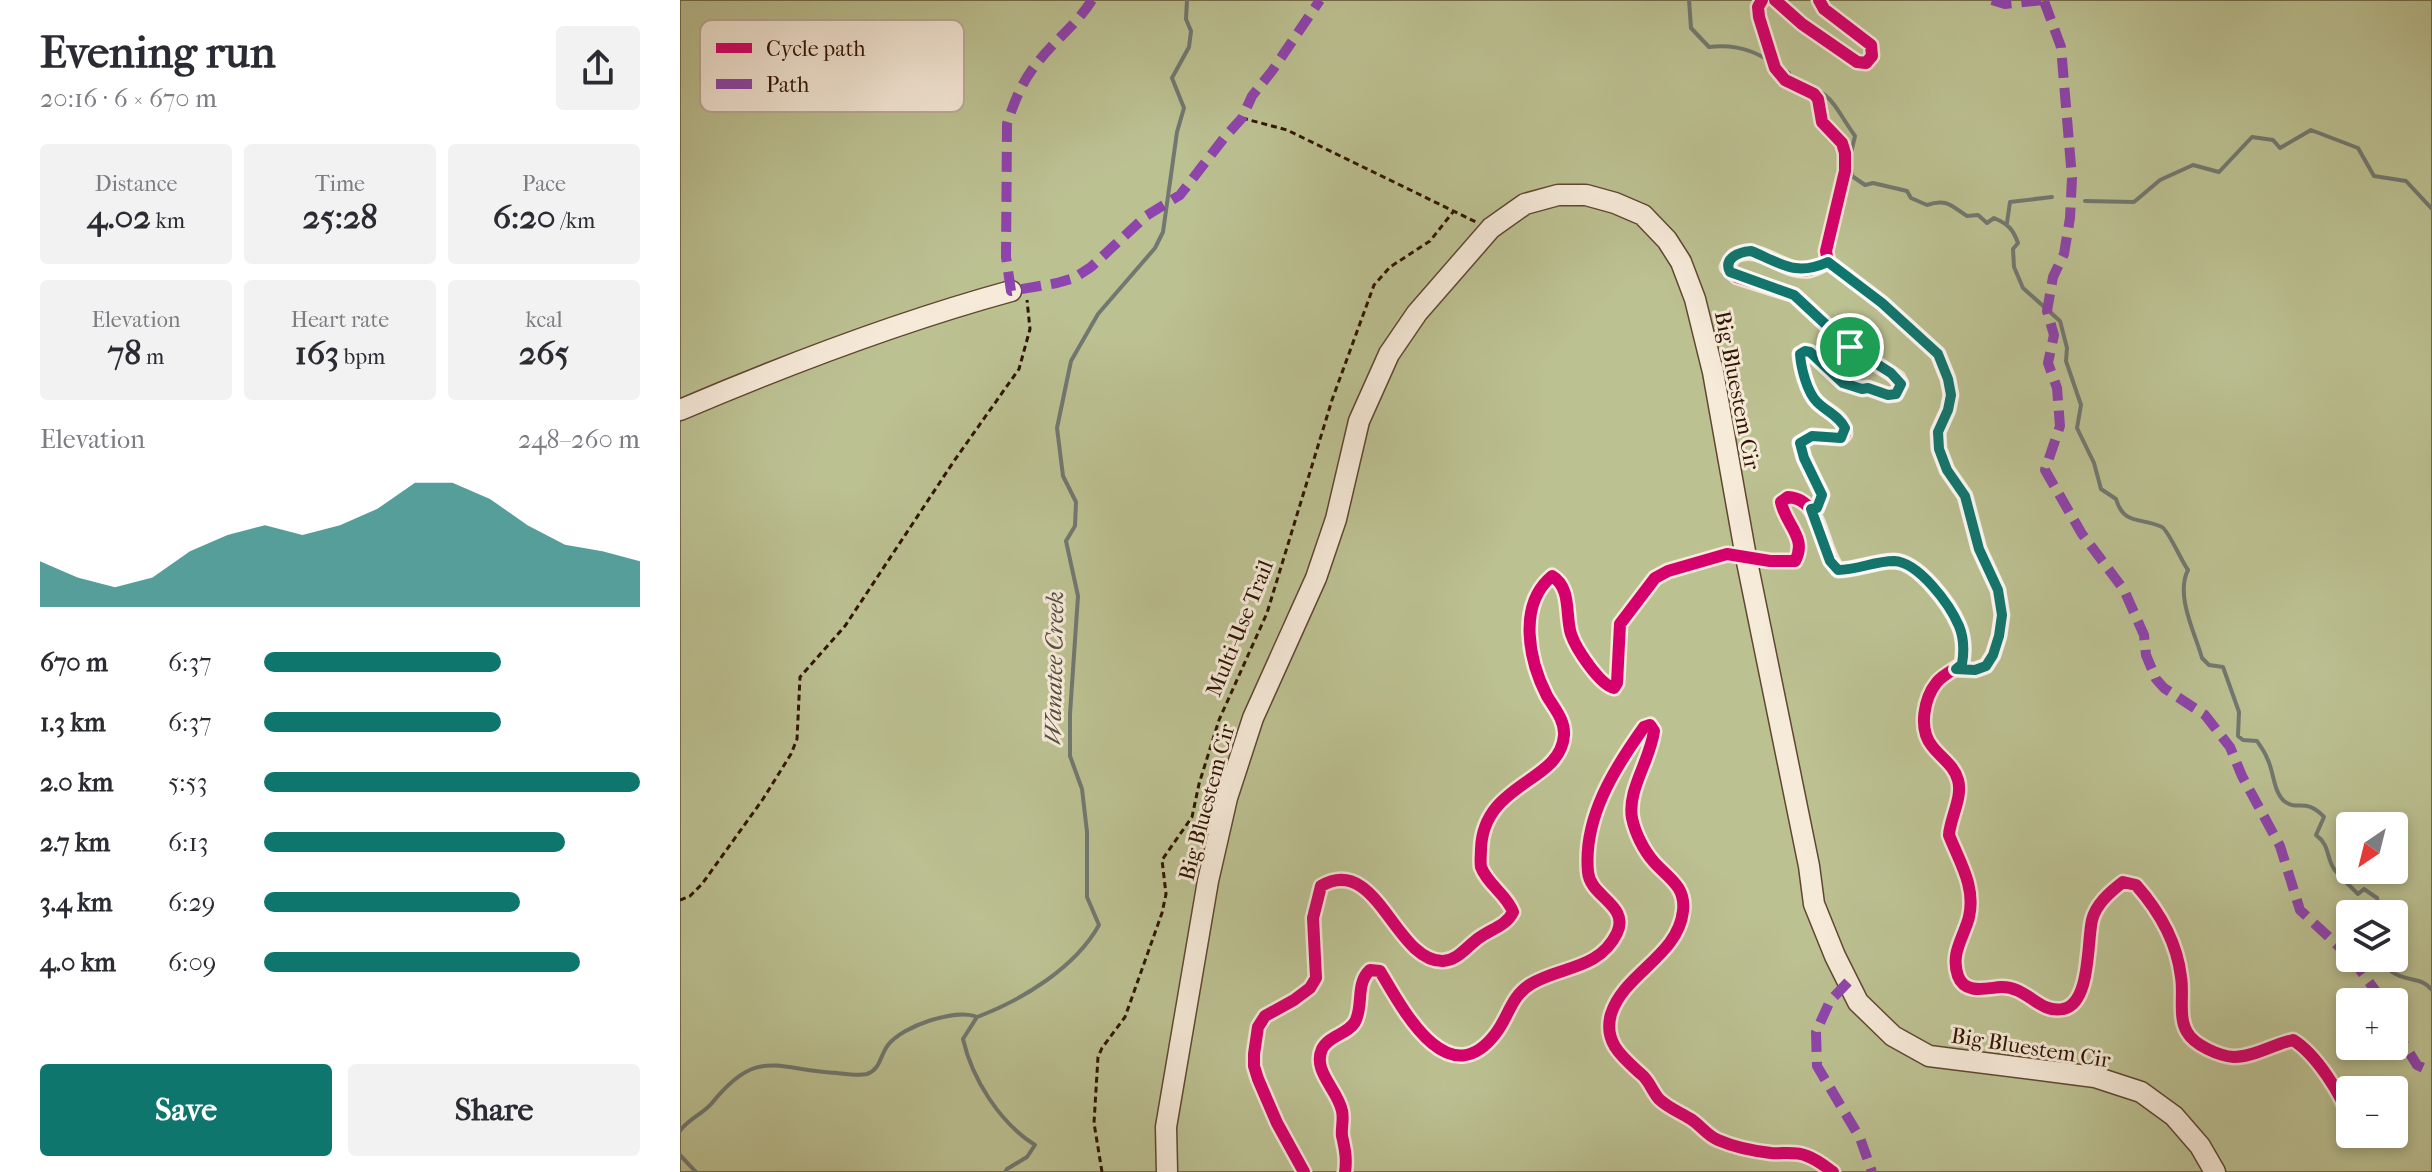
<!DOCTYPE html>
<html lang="en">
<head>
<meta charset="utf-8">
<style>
  body { margin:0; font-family:"IM FELL French Canon",serif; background:#f2f2f3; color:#2b2b33; height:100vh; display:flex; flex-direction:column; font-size:30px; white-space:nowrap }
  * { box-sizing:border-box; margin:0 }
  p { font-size:26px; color:#7c7c81 }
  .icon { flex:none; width:44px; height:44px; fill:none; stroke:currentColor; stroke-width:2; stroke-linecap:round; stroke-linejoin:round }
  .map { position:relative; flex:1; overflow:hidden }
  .drawer { display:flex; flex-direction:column; background:#fff; width:680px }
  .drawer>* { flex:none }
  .needle { width:52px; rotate:215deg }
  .controls { position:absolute; left:1656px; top:812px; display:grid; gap:16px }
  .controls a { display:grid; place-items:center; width:72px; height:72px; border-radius:8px; background:#fff; box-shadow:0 4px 12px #0003; font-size:40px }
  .pin { position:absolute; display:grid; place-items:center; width:68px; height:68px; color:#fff; margin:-34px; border:4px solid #fff; border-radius:50%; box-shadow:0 2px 8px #0007 }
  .round { display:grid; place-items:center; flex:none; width:84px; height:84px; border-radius:8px; background:#f2f2f3 }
  .head { display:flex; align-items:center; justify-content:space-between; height:136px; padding:0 40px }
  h1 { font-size:44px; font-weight:700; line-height:60px }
  .figures { display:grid; grid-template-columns:repeat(3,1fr); gap:12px; height:136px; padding:8px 40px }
  .figures div { display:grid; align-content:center; border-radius:8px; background:#f2f2f3; text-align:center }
  .figures b { font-size:34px; font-weight:700 }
  .figures small { font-size:22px; font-weight:400 }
  .figures p { font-size:22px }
  .chart { height:224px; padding:16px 40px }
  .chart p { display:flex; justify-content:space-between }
  .chart svg { width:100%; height:144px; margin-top:8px; fill:#0f766e; opacity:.7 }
  .button { display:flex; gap:16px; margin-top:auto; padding:16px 40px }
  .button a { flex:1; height:92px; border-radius:8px; background:#0f766e; color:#fff; font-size:32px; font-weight:700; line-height:92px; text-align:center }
  .button a+a { background:#f2f2f3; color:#2b2b33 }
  ul { padding:0 40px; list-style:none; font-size:26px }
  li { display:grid; grid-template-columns:128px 96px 1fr; align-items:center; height:60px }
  li i { height:20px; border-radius:10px; background:#0f766e }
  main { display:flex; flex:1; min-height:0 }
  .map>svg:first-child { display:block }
  .green { fill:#bcc192; stroke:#766a49; stroke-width:2; fill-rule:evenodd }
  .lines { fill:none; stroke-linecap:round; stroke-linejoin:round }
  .stream { stroke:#717870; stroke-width:4 }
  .minor-casing { stroke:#604631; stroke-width:23 }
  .path { stroke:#301400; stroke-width:3; stroke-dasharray:6 4; stroke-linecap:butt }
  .minor { stroke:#f6ead9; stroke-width:20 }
  .quiet { stroke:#8e44ad; stroke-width:10; stroke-dasharray:20 10; stroke-linecap:butt }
  .cycleway-casing { stroke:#f6ead9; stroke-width:17 }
  .cycleway { stroke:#d6006c; stroke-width:12 }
  .route-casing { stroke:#fff; stroke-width:16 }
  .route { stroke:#0f766e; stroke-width:10 }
  .labels { text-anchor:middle; stroke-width:6; stroke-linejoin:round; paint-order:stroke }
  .street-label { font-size:22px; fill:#301400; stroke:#f6ead9 }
  .water-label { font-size:24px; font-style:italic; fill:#564e41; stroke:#f6ead9 }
  .key { fill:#f6ead9; stroke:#bbaa98; stroke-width:2 }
  .key-label { font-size:22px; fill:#301400 }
</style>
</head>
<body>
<main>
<section class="drawer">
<div class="head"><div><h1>Evening run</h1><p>20:16 · 6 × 670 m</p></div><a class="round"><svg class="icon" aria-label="share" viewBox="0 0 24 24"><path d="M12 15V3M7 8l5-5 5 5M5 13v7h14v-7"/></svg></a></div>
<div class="figures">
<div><p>Distance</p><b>4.02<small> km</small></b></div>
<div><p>Time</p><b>25:28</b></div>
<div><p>Pace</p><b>6:20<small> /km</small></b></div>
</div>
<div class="figures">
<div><p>Elevation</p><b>78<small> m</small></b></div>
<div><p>Heart rate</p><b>163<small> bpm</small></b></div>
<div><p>kcal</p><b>265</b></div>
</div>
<div class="chart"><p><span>Elevation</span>248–260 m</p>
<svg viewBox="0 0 160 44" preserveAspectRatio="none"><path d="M0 44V30L10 35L20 38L30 35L40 27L50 22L60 19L70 22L80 19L90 14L100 6L110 6L120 11L130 19L140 25L150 27L160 30V44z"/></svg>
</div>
<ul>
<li><b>670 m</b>6:37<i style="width:63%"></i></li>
<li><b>1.3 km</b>6:37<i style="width:63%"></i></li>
<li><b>2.0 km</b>5:53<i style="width:100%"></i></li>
<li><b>2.7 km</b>6:13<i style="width:80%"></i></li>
<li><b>3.4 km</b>6:29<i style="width:68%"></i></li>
<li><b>4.0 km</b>6:09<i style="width:84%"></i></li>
</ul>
<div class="button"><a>Save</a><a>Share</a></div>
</section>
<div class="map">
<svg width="1752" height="1172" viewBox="0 0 1752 1172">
  <rect width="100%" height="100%" fill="#f1dec4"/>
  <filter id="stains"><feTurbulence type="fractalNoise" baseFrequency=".0025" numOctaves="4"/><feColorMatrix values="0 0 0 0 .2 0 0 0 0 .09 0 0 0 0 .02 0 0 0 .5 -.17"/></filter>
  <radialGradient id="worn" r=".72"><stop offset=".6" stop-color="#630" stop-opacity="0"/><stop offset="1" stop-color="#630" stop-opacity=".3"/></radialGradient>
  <!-- green -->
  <path class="green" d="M 0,0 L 1752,0 L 1752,1172 L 0,1172 ZM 1670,826 L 1714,826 L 1714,870 L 1670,870 ZM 1670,914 L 1714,914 L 1714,958 L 1670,958 ZM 1670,1002 L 1714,1002 L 1714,1046 L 1670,1046 ZM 1670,1090 L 1714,1090 L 1714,1134 L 1670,1134 Z"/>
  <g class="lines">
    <!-- stream -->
    <path class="stream" d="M 1009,0 L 1011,28 L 1029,47 C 1063,43 1082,55 1109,73 L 1109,82 C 1153,90 1151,102 1175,136 L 1170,157 L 1157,187 L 1156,217 L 1146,247
      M 1170,157 L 1172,176 L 1185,185 L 1193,183 L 1227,191 L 1231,198 L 1247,205 C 1267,198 1271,206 1287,216 L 1298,215 L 1307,223 L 1314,218 C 1328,224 1333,229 1338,243 L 1333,249 L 1334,267 L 1343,288 L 1380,321 L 1387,348 L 1386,361 L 1401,405 L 1397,428 L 1414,463 L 1421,489 L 1436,499 C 1444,526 1461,517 1482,527 C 1488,530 1501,560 1508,570 C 1495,595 1515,633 1522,658 L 1529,665 L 1543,667 L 1559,712 L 1558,736 L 1563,740 L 1577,741 C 1581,747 1585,752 1587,758 C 1594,771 1593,791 1604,801 C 1618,812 1625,797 1644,817 L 1636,835 C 1650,845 1646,857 1654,869 C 1661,878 1670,886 1678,894 L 1684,889 L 1697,898 L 1700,910 L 1697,914
      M 1405,201 L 1454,202 L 1480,180 L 1513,165 L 1539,172 L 1572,137 L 1593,140 L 1600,148 L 1631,130 L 1678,148 L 1694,176 L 1726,181 L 1752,209
      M 1327,223 L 1330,202 L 1372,197
      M 1697,958 C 1703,965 1711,973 1720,976 C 1732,981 1742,978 1752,990
      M 297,1017 L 283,1039 C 292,1079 320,1123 355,1145 L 347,1157 L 327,1169 L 325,1172
      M 0,1131 C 8,1119 23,1114 32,1103 C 78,1046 96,1070 157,1073 C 166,1074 179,1076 187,1074 C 201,1069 200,1055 208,1045 C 223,1026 275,1008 297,1017 C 342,1000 395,968 419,925 L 407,897 L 407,832 L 402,789 L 390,756 L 390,714 L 398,596 L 386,541 L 395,526 L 396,502 L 383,476 L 377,428 L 391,361 L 418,314 L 475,248 L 483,232 L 497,132 L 504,108 L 492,78 L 509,47 L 511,31 L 506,19 L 507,0
      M 0,1155 L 16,1172"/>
    <!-- minor casing -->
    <g class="minor-casing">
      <path id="minor" d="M 0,410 C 108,364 218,322 331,291
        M 487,1172 L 486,1127 L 528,881 L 547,798 L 573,718 L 636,578 L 656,519 L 679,421 L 709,354 L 737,313 L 811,228 L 845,204 L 878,195 L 906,195 L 935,203 L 963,215 L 987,240 L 1001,262 L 1015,299 L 1033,372 L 1066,557 L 1129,866 L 1134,904 L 1155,956 L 1178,1002 L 1213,1036 L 1249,1056 L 1415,1077 L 1461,1092 L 1494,1116 L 1520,1146 L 1535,1172"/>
    </g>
    <!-- path -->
    <path class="path" d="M 562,118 L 607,130 L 796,222
      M 0,900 L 10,896 L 22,884 L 83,799 L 111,754 L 117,739 L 120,677 L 165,626 L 274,461 L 339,369 L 350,329 L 347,300
      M 422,1172 L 414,1123 L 418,1057 L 422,1048 L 445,1017 L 482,913 L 486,894 L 482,860 L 512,817 L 519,784 L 539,720 L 587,613 L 652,400 L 694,285 L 710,267 L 750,241 L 773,212"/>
    <!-- minor -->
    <use href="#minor" class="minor"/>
    <!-- quiet -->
    <path class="quiet" d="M 412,0 C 397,24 375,40 358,62 C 343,79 334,102 327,124 L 326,257 L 331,291 L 377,283 L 394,278 L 411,267 L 466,216 L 500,195 L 544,138 L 562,118 L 572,96 L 592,71 L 640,0
      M 1312,0 L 1325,4 L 1365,0
      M 1364,1 L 1381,47 L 1392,178 L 1390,218 L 1384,254 L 1373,277 L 1367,311 L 1374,335 L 1368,363 L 1377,388 L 1380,426 L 1365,470 L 1402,534 L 1444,590 L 1464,635 L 1466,655 L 1476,679 L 1484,688 L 1525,715 L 1550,747 L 1562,776 L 1600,846 L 1620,910 L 1670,957
      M 1671,958 L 1695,990 L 1701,1002
      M 1168,982 L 1150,1001 L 1136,1032 L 1137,1066 L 1180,1138 L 1192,1172
      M 1714,1028 L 1737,1065 L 1752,1072"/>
    <!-- cycleway casing -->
    <g class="cycleway-casing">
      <path id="cycleway" d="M 1082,0 L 1078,7 L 1079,17 L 1095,68 L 1105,80 L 1134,94 L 1138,99 L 1142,122 L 1162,143 L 1165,153 L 1165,171 L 1146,251 L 1148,262
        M 1095,0 L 1122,24 L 1177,62 L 1186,63 L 1192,56 L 1191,45 L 1144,9 L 1139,0
        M 1148,262 L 1202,303 L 1258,354 L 1268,379 L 1271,395 L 1268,410 L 1258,432 L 1259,449 L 1267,470 L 1285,496 L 1299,549 L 1318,590 L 1322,615 L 1319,636 L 1313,655 L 1306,666 L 1295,670 L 1276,669
        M 1131,509 L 1137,508 L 1142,495 L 1124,458 L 1120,443 L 1132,436 L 1161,438 L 1165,434 C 1164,416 1148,413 1137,402 C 1127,392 1121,368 1120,354 L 1125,351 L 1130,352 L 1163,383 L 1182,389 L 1188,388 L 1208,395 L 1216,394 L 1221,384 L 1218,378 L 1170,347 L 1114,295 L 1057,277 L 1047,267 L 1054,256 C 1080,242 1103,274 1129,270 C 1135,269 1142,265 1148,262
        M 624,1172 L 597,1123 L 578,1079 L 574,1066 L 574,1054 L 578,1027 L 585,1016 L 614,1000 L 630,988 L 636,978 L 633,918 L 641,886 C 697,853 715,962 763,961 C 777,960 785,949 795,941 C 807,930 826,927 833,912 C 827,895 807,884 801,867 C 800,862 801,854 801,849 C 803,782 881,783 884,735 C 885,720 874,708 867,696 C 849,661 837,605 872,576 C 892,588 885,615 891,634 C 896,649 920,685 934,688 L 937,683 L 940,624 L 975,578 L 988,571 L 1047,554 L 1090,561 L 1115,561 C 1128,538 1105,524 1101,502 L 1108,497 C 1143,499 1139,549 1158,570 C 1177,570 1195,561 1214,561 C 1239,562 1270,605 1279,626 C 1284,638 1284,652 1282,664 C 1274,670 1264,674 1257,682 C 1244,698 1238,729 1252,746 C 1261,758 1274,765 1278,780 C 1283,797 1270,818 1269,835 C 1279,861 1296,886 1289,917 C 1284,937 1270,953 1278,976 C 1285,995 1307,988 1321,987 C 1347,986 1359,1014 1383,1009 C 1411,1004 1407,941 1412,920 C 1416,904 1430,892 1443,882 L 1456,885 C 1479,911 1497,942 1501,977 C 1504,994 1498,1017 1507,1032 C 1514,1045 1539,1056 1554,1057 C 1574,1057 1594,1044 1613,1040 C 1636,1054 1662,1095 1670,1120
        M 665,1172 C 667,1159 665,1149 662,1136 C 661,1128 664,1119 662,1111 C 658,1090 632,1071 642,1049 C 649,1035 667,1035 675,1022 C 684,1005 675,984 690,970 L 700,971 C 722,1008 768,1097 816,1033 C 829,1016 831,996 851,984 C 881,966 919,970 937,933 C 950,905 910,897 908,872 C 903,818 934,769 964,727 L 970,725 L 974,731 C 970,761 947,790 952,818 C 955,833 964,851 974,862 C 988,878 1006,886 1003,911 C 998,956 944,973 931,1014 C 923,1042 942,1057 961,1074 C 969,1080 972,1091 979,1099 C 987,1107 999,1112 1009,1118 C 1020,1124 1026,1135 1038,1140 C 1054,1147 1074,1151 1091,1153 C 1103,1154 1116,1151 1127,1156 C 1136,1159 1145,1166 1153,1172"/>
    </g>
    <!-- cycleway -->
    <use href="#cycleway" class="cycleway"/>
  </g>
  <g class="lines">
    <!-- route casing -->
    <g class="route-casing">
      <path id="route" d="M 1071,251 C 1101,263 1115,277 1148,262 L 1202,303 L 1258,354 L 1268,379 L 1271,395 L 1268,410 L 1258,432 L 1259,449 L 1267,470 L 1285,496 L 1299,549 L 1318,590 L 1322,615 L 1319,636 L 1313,655 L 1306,666 L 1295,670 L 1276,669 L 1282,664 C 1284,652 1284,638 1279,626 C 1270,605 1239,562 1214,561 C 1195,561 1177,570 1158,570 L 1150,561 L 1131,509 L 1137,508 L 1142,495 L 1124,458 L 1120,443 L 1132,436 L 1161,438 L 1165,428 C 1158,415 1147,412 1137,402 C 1127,392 1121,368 1120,354 L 1125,351 L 1130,352 L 1163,383 L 1182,389 L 1188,388 L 1208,395 L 1216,394 L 1221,384 L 1211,373 L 1170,347 L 1114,295 L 1050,272 C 1043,258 1059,252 1071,251 Z"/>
    </g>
    <!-- route -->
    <use href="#route" class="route"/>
  </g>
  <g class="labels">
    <!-- street labels -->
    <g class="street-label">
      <text transform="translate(1058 390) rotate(79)" y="8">Big Bluestem Cir</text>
      <text transform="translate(559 628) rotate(-68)" y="8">Multi-Use Trail</text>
      <text transform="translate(526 802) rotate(-75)" y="8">Big Bluestem Cir</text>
      <text transform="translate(1351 1047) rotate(9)" y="8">Big Bluestem Cir</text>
    </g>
    <!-- water labels -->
    <g class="water-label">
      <text transform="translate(374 668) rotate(-89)" y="8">Wanatee Creek</text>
    </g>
  </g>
  <!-- legend -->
  <rect x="20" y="20" width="264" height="92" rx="12" class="key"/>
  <rect x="36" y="43" width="36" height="10" fill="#d6006c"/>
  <rect x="36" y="79" width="36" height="10" fill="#8e44ad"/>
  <g class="key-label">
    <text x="86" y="56">Cycle path</text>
    <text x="86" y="92">Path</text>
  </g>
  <rect width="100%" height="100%" filter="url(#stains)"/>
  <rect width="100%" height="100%" fill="url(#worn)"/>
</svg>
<div class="controls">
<a><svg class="needle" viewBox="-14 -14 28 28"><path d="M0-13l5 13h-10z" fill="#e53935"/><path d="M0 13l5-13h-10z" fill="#7c7c81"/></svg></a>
<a><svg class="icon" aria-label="layers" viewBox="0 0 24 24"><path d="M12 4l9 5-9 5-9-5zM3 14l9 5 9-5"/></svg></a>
<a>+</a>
<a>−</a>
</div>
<div class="pin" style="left:1170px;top:347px;background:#1e9e55"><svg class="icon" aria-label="arrive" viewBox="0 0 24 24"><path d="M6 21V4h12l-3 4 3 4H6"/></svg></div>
</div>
</main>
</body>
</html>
